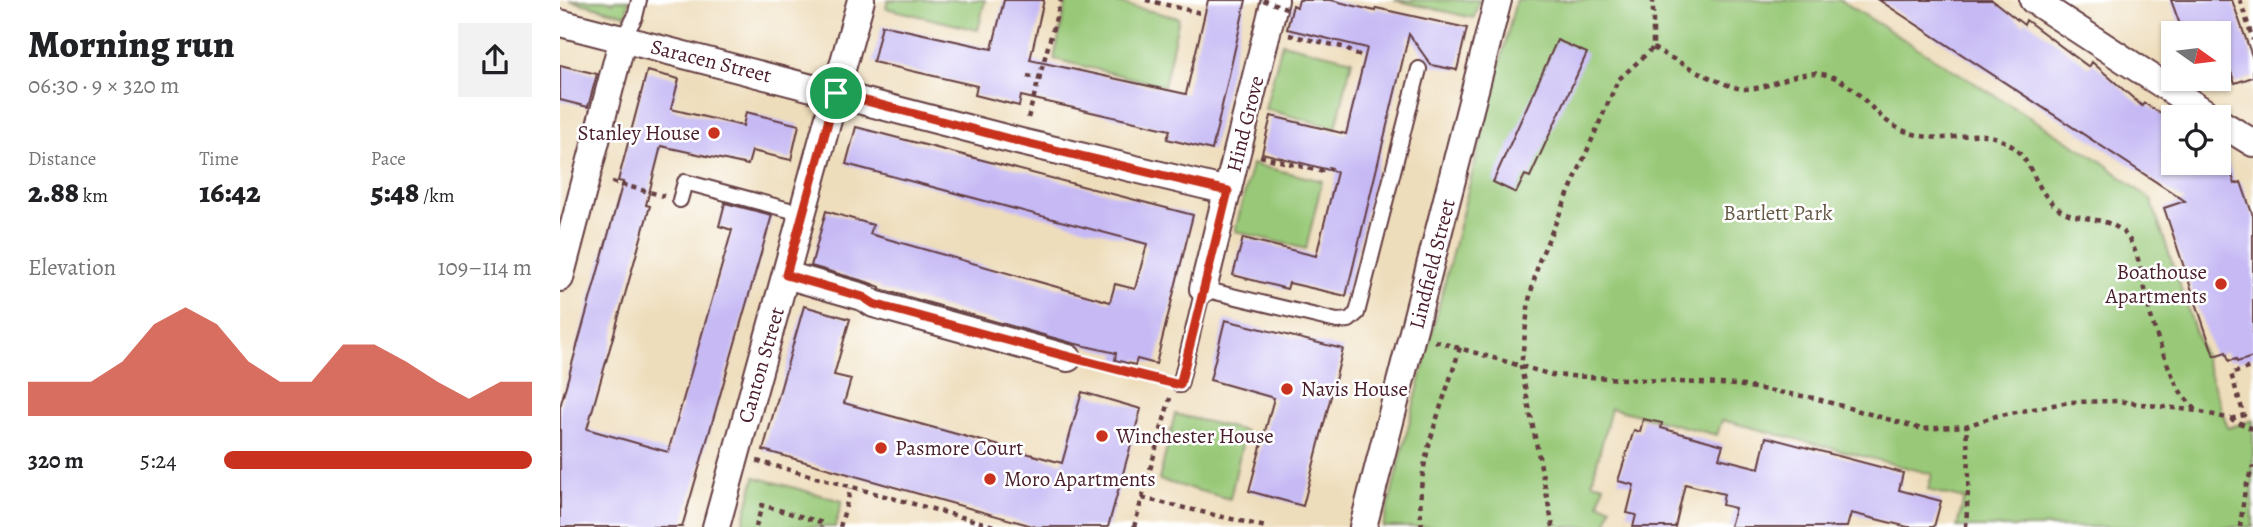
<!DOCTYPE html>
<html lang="en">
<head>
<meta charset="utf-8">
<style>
  body { margin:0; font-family:Alegreya,serif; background:#f2f2f2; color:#202124; height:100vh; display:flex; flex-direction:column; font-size:26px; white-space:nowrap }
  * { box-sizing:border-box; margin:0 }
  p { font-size:23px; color:#757577 }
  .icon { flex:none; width:38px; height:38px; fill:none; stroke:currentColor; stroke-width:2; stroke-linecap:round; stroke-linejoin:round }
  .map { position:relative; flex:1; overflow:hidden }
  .drawer { display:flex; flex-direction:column; background:#fff; width:560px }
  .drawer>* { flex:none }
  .needle { width:46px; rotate:104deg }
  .controls { position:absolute; left:1601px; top:21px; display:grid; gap:14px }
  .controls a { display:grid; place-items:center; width:70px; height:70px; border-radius:0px; background:#fff; box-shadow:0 2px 5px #0004; font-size:35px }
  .pin { position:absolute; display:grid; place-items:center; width:60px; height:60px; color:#fff; margin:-30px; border:4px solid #fff; border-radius:50%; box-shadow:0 2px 7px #0007 }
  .round { display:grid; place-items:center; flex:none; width:74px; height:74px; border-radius:0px; background:#f2f2f2 }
  .headline { display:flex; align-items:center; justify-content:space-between; height:119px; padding:0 28px }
  h1 { font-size:38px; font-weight:800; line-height:52px }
  .figures { display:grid; grid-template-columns:repeat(3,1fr); gap:10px; height:119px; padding:7px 28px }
  .figures div { display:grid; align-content:center }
  .figures b { font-size:30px; font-weight:800 }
  .figures small { font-size:19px; font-weight:400 }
  .figures p { font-size:19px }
  .chart { height:196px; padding:14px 28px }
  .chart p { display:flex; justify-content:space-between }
  .chart svg { width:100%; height:126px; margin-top:7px; fill:#c8321e; opacity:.7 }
  ul { padding:0 28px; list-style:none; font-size:23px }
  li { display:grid; grid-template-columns:112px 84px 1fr; align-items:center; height:52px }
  li i { height:18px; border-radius:9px; background:#c8321e }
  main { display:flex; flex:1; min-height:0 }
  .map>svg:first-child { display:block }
  .green { fill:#99c978; stroke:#727452; stroke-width:2 }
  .building { fill:#c6b9f4 }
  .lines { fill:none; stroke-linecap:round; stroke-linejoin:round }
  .service-casing { stroke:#633c41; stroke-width:18 }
  .minor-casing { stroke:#633c41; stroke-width:30 }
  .path { stroke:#633c41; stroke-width:4.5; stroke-dasharray:5 5; stroke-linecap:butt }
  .service { stroke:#fff; stroke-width:14 }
  .minor { stroke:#fff; stroke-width:26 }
  .path-bridge { stroke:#633c41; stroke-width:4.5; stroke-dasharray:5 5; stroke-linecap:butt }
  .route-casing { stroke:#fff; stroke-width:14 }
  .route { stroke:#c8321e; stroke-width:9 }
  .poi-dot { fill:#c8321e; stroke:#fff; stroke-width:2.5 }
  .labels { text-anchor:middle; stroke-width:5; stroke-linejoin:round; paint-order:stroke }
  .street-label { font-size:21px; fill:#4a1f2b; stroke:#fff }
  .poi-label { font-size:21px; fill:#4a1f2b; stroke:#fff; text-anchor:start }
  .park-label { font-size:21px; fill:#665a46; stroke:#fff }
</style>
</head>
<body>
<main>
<section class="drawer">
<div class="headline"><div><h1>Morning run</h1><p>06:30 · 9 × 320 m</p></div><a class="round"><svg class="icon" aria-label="share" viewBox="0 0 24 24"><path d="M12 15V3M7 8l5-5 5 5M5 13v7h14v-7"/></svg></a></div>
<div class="figures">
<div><p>Distance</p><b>2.88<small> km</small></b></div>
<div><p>Time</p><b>16:42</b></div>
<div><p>Pace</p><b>5:48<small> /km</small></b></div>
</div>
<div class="chart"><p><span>Elevation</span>109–114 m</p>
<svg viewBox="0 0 160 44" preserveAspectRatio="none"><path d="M0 44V32L10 32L20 32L30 25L40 12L50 6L60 12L70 25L80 32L90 32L100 19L110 19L120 25L130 32L140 38L150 32L160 32V44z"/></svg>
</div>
<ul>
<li><b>320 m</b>5:24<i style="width:100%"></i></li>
</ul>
</section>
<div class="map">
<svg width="1693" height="527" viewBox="0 0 1693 527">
  <rect width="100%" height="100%" fill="#fff"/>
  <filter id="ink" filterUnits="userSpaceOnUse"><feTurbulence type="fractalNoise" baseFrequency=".0143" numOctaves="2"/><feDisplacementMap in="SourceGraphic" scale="14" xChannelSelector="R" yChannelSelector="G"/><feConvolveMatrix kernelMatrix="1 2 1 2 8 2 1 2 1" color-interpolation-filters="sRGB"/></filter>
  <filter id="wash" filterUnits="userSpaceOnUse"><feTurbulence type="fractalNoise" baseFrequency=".00686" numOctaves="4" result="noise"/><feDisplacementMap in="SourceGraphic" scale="28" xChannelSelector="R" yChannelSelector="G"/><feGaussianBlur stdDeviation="1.57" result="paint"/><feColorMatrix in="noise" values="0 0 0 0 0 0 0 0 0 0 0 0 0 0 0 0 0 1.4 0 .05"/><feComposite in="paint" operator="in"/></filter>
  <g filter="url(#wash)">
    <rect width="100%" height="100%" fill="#edb"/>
    <!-- green -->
    <path class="green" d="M 9,0 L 44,0 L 54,2 L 55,0 L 69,0 L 66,15 Z
      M 328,0 L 425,0 L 418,30 L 326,8 Z
      M 507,0 L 545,0 L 619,18 L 604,86 L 494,59 Z
      M 834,0 L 919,0 L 914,18 Z
      M 956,0 L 1280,0 L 1541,161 L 1591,200 L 1668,428 L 1693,420 L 1693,527 L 1397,527 L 1404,499 L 1368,490 L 1372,474 L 1162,420 L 1157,435 L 1051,408 L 1032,482 L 1044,485 L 1039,503 L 1051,507 L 1046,527 L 823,527 Z
      M 722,43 L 792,60 L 776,128 L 705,109 Z
      M 692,164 L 762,181 L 746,249 L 675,231 Z
      M 615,414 L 685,431 L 670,499 L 599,480 Z
      M 195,477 L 282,501 L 275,527 L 182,527 Z"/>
    <g id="blocks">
      <!-- building -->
      <path class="building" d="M 444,0 L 484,0 L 470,60 L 626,94 L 648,0 L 686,0 L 652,150 L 607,139 L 610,130 L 461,96 L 459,106 L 415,95 L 417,86 L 313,62 L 322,25 L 432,49 Z
        M 739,0 L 771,0 L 815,11 L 816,8 L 907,28 L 897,70 L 871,65 L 849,34 L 786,296 L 729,283 L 727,289 L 673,275 L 683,238 L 756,256 L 777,172 L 702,153 L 711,116 L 786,134 L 807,48 L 727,29 L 733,5 L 737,7 Z
        M 1319,0 L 1432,0 L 1464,25 L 1466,20 L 1529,67 L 1532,62 L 1582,106 L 1584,103 L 1614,122 L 1614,163 L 1668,163 L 1675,184 L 1681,182 L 1693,216 L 1693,357 L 1677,362 L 1676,359 L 1669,361 L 1666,352 L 1654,356 L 1604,208 L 1625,201 Z
        M 1611,0 L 1672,0 L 1693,59 L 1693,77 L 1675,83 L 1666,59 L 1659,62 L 1659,33 L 1623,33 Z
        M 997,40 L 1027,53 L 970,177 L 965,175 L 956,193 L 933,182 Z
        M 0,65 L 37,74 L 28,107 L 0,100 Z
        M 87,71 L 119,79 L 111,109 L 183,126 L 186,112 L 239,125 L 231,160 L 192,151 L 188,165 L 101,146 L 86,205 L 90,206 L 27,429 L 108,452 L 172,230 L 159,226 L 165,203 L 212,215 L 122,527 L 0,527 L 0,407 L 63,182 L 58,181 Z
        M 296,127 L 633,215 L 596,364 L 577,359 L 575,365 L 555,360 L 556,353 L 512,343 L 320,289 L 320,287 L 307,282 L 251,266 L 266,211 L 313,225 L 310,234 L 550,302 L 555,284 L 575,289 L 576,285 L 587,244 L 286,164 Z
        M 244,306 L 290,319 L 274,375 L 291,379 L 284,403 L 502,463 L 522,392 L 581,409 L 548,527 L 476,527 L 203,450 Z
        M 665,320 L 783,349 L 743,506 L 689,491 L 714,398 L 650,380 Z
        M 1083,419 L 1102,423 L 1101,428 L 1163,445 L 1159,458 L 1199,468 L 1206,437 L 1343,473 L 1339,490 L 1381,501 L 1374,527 L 1348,527 L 1291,513 L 1287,527 L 1170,527 L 1175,508 L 1162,505 L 1164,494 L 1125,484 L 1115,527 L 1073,527 L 1076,515 L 1067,513 L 1074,485 L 1058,481 L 1074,430 L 1080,432 Z"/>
    </g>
  </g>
  <g filter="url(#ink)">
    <use href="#blocks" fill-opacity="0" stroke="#633c41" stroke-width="2"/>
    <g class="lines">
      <!-- service casing -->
      <g class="service-casing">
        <path id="service" d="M 63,38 L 75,17 L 79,0
          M 120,200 L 125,182 L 244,214
          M 620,385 L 643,289 L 777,321 L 789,320 L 797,313 L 859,69"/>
      </g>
      <!-- minor casing -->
      <g class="minor-casing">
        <path id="minor" d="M 1473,0 L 1652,117
          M 0,23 L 461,142 L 668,191
          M 1659,122 L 1693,143
          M 226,275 L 303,297 L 314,304 L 508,358
          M 0,278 L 63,38
          M 643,289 L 715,0
          M 156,527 L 301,0
          M 803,527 L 938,0"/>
      </g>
      <!-- path -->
      <path class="path" d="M 586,0 L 645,14
        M 1680,0 L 1693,40
        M 729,35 L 787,48 L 792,53 L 805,57
        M 1093,48 C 1112,58 1166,89 1185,89 C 1213,89 1237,67 1267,75 C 1299,84 1310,114 1338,128 C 1352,135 1369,138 1384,138 C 1402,137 1419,131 1437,138 C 1473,152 1470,183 1494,205 C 1513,223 1542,214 1562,231 C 1582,248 1584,295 1592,320 C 1596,336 1613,381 1622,394 C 1626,399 1632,405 1636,410
        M 468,118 L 501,0
        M 700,156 L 759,171 L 767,168 L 777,170
        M 52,182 L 104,196
        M 875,341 L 992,375 L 1177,385 L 1254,398 L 1362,429 L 1406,426 L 1436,416 L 1509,402 L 1558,401 L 1637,411 L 1671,419 L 1693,429
        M 530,363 L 603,381
        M 1671,419 L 1684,415 L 1671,374 L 1693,366
        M 197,461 L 438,527
        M 582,498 L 706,527
        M 196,527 L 202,505 L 263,523 L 261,527
        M 280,527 L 291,488
        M 574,527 L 610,398
        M 862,527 C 853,465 884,405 900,347
        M 993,527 L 961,367 L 969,300 L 979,261 L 1058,80 L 1093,48 L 1093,0
        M 1406,527 L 1409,471 L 1406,426
        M 1680,527 L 1685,489 L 1693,466"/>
      <!-- service -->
      <use href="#service" class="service"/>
      <!-- minor -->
      <use href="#minor" class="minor"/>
      <!-- path-bridge -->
      <path class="path-bridge" d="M 703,0 L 732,10
        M 467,76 L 482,79"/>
    </g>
  </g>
  <g class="lines" filter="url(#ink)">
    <!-- route casing -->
    <g class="route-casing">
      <path id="route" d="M 276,93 L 461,142 L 668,191 L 620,385 C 517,360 416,332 314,304 L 303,297 L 226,275 Z"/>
    </g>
    <!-- route -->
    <use href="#route" class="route"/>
  </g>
  <!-- markers -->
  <g class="poi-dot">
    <circle cx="154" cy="133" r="7"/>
    <circle cx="1661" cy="284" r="7"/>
    <circle cx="727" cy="389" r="7"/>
    <circle cx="542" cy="436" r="7"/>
    <circle cx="321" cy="448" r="7"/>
    <circle cx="430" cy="479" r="7"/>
  </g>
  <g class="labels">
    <!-- street labels -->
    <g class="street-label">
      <text transform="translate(151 61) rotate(14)" y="7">Saracen Street</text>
      <text transform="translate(685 124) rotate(-76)" y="7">Hind Grove</text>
      <text transform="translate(872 264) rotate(-76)" y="7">Lindfield Street</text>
      <text transform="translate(201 365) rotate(-74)" y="7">Canton Street</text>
    </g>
    <!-- poi labels -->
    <g class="poi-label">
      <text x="140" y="140" text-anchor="end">Stanley House</text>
      <text x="1647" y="279" text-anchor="end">Boathouse<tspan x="1647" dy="24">Apartments</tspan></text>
      <text x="741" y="396">Navis House</text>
      <text x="556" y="443">Winchester House</text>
      <text x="335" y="455">Pasmore Court</text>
      <text x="444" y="486">Moro Apartments</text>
    </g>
    <!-- park labels -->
    <g class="park-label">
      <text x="1218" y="220">Bartlett Park</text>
    </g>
  </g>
</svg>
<div class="controls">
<a><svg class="needle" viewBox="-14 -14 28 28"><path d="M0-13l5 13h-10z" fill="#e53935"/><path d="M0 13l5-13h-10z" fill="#757577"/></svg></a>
<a><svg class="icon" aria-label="locate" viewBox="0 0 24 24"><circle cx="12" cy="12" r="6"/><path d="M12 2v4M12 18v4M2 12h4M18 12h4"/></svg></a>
</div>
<div class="pin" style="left:276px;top:93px;background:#1e9e55"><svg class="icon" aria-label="arrive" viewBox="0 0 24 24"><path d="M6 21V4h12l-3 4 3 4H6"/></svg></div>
</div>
</main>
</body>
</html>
